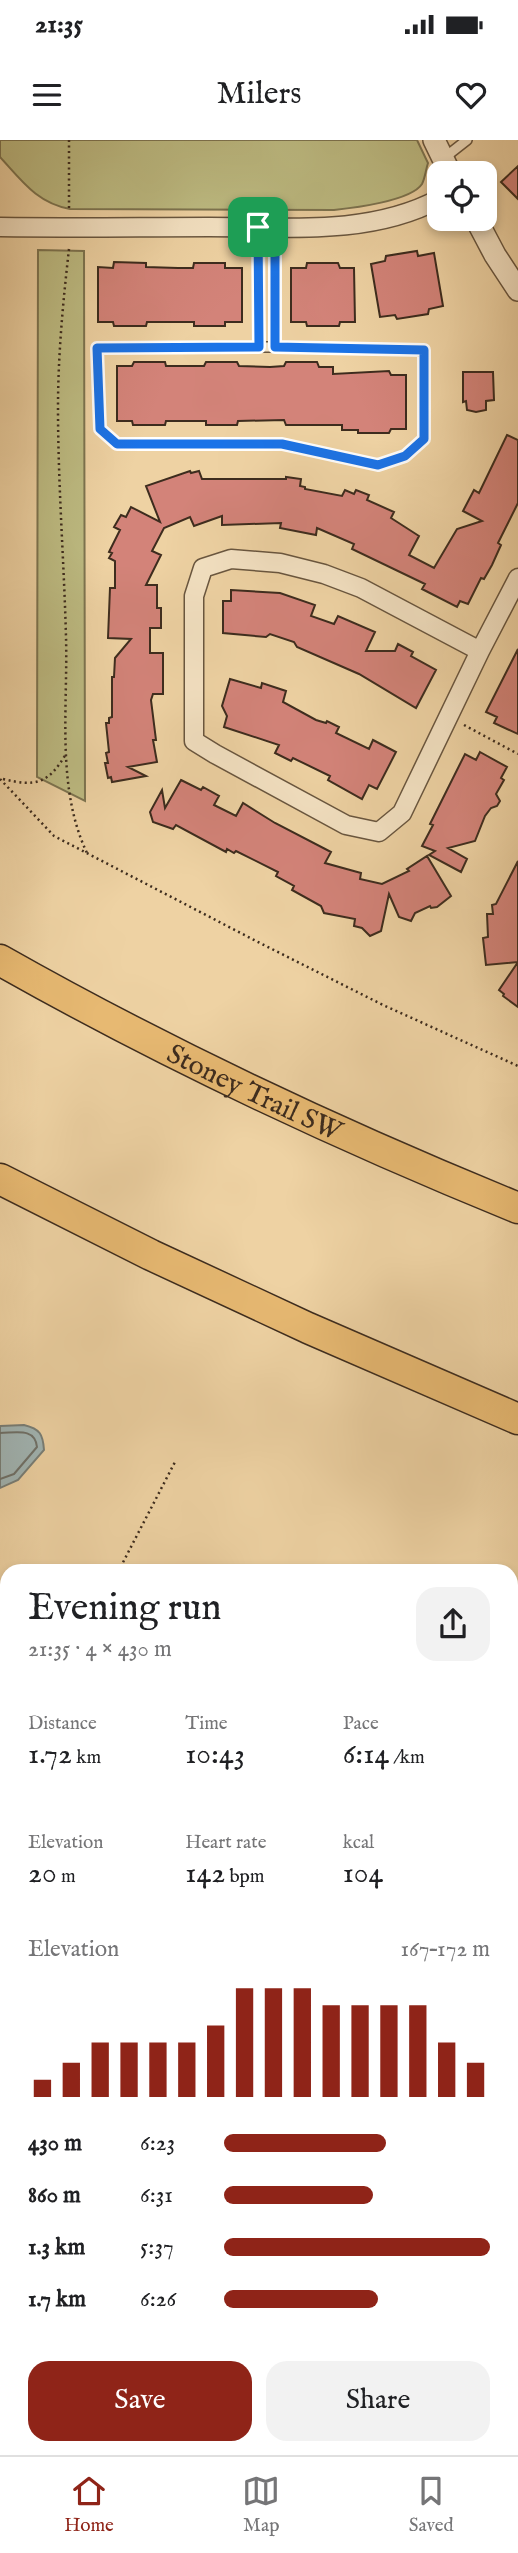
<!DOCTYPE html>
<html lang="en">
<head>
<meta charset="utf-8">
<style>
  body { margin:0; font-family:"IM FELL English",serif; background:#f2f2f2; color:#202124; height:100vh; display:flex; flex-direction:column; font-size:26px; white-space:nowrap }
  * { box-sizing:border-box; margin:0 }
  p { font-size:23px; color:#757577 }
  .icon { flex:none; width:38px; height:38px; fill:none; stroke:currentColor; stroke-width:2; stroke-linecap:round; stroke-linejoin:round }
  .map { position:relative; flex:1; overflow:hidden }
  .panel { position:absolute; left:0px; top:1424px; width:518px; height:891px; display:flex; flex-direction:column; background:#fff; border-radius:21px 21px 0 0; box-shadow:0 4px 10px #0003 }
  .panel>* { flex:none }
  .fabs { position:absolute; left:427px; top:21px; display:grid; gap:14px }
  .fabs a { display:grid; place-items:center; width:70px; height:70px; border-radius:14px; background:#fff; box-shadow:0 4px 10px #0003; font-size:35px }
  .pin { position:absolute; display:grid; place-items:center; width:60px; height:60px; color:#fff; margin:-30px; border-radius:14px; box-shadow:0 4px 10px #0006 }
  .round { display:grid; place-items:center; flex:none; width:74px; height:74px; border-radius:21px; background:#f2f2f2 }
  .head { display:flex; align-items:center; justify-content:space-between; height:119px; padding:0 28px }
  h1 { font-size:38px; font-weight:600; line-height:52px }
  .metrics { display:grid; grid-template-columns:repeat(3,1fr); gap:10px; height:119px; padding:7px 28px }
  .metrics div { display:grid; align-content:center }
  .metrics b { font-size:30px; font-weight:600 }
  .metrics small { font-size:19px; font-weight:400 }
  .metrics p { font-size:19px }
  .chart { height:196px; padding:14px 28px }
  .chart p { display:flex; justify-content:space-between }
  .chart svg { width:100%; height:126px; margin-top:7px; stroke:#8f2418; stroke-width:6 }
  .cta { display:flex; gap:14px; margin-top:auto; padding:14px 28px }
  .cta a { flex:1; height:80px; border-radius:21px; background:#8f2418; color:#fff; font-size:28px; font-weight:600; line-height:80px; text-align:center }
  .cta a+a { background:#f2f2f2; color:#202124 }
  ul { padding:0 28px; list-style:none; font-size:23px }
  li { display:grid; grid-template-columns:112px 84px 1fr; align-items:center; height:52px }
  li i { height:18px; border-radius:9px; background:#8f2418 }
  .status { display:flex; justify-content:space-between; align-items:center; height:49px; padding:0 35px; background:#fff; direction:ltr }
  .status svg { height:19px; fill:currentColor }
  header { display:flex; justify-content:space-between; align-items:center; height:91px; padding:0 28px; background:#fff; font-size:32px; font-weight:600 }
  .dock { display:flex; justify-content:space-around; align-items:center; height:98px; border-top:2px solid #e0e0e0; background:#fff; font-size:19px; color:#757577 }
  .dock a { display:grid; justify-items:center; gap:4px }
  .dock .selected { color:#8f2418 }
  .map>svg:first-child { display:block }
  .green { fill:#bdbb82; stroke:#7d7450; stroke-width:2 }
  .water { fill:#a0b4b3; stroke:#787e77; stroke-width:2 }
  .lines { fill:none; stroke-linecap:round; stroke-linejoin:round }
  .shore { stroke:#6e7068; stroke-width:2 }
  .building { fill:#d38379; stroke:#3d2c1e; stroke-width:2 }
  .service-casing { stroke:#69563f; stroke-width:12 }
  .minor-casing { stroke:#69563f; stroke-width:21 }
  .tertiary-casing { stroke:#69563f; stroke-width:24 }
  .motorway-casing { stroke:#3d2c1e; stroke-width:33 }
  .path { stroke:#3d2c1e; stroke-width:2.5; stroke-dasharray:2 3.5; stroke-linecap:butt }
  .service { stroke:#f4e2c3; stroke-width:9 }
  .minor { stroke:#f4e2c3; stroke-width:18 }
  .tertiary { stroke:#f4e2c3; stroke-width:21 }
  .motorway { stroke:#e7b972; stroke-width:30 }
  .route-casing { stroke:#fff; stroke-width:14 }
  .route { stroke:#1a73e8; stroke-width:9 }
  .labels { text-anchor:middle; stroke-width:5; stroke-linejoin:round; paint-order:stroke }
  .street-label { font-size:28px; fill:#3d2c1e; stroke:#f4e2c3 }
</style>
</head>
<body>
<div class="status"><b>21:35</b><svg viewBox="0 0 49 12"><path d="M0 12V9h3v3zM5 12V6h3v6zM10 12V3h3v9zM15 12V0h3v12zM26 1h20v11H26zM47 4h2v5h-2z"/></svg></div>
<header><svg class="icon" aria-label="menu" viewBox="0 0 24 24"><path d="M4 6h16M4 12h16M4 18h16"/></svg>Milers<svg class="icon" aria-label="heart" viewBox="0 0 24 24"><path d="M12 20l-8-8c-3-5 5-10 8-4 3-6 11-1 8 4z"/></svg></header>
<div class="map">
<svg width="518" height="2315" viewBox="0 0 518 2315">
  <rect width="100%" height="100%" fill="#eed2a3"/>
  <filter id="stains"><feTurbulence type="fractalNoise" baseFrequency=".00286" numOctaves="4"/><feColorMatrix values="0 0 0 0 .2 0 0 0 0 .09 0 0 0 0 .02 0 0 0 .5 -.17"/></filter>
  <radialGradient id="worn" r=".72"><stop offset=".6" stop-color="#630" stop-opacity="0"/><stop offset="1" stop-color="#630" stop-opacity=".3"/></radialGradient>
  <!-- green -->
  <path class="green" d="M 0,0 L 417,0 L 428,23 C 426,29 425,38 422,44 C 411,61 353,68 334,70 L 70,69 C 37,63 22,41 0,17 Z
    M 38,110 L 84,111 L 85,661 L 37,637 Z"/>
  <!-- water -->
  <path class="water" d="M 24,1285 C 40,1289 43,1294 44,1310 L 18,1340 L 0,1348 L 0,1286 Z"/>
  <g class="lines">
    <!-- shore -->
    <path class="shore" d="M 0,1293 C 15,1293 35,1287 37,1307 L 14,1334 L 0,1339"/>
  </g>
  <!-- building -->
  <path class="building" d="M 518,26 L 518,59 L 501,42 Z
    M 417,111 L 418,116 L 434,113 L 443,166 L 429,169 L 428,174 L 397,179 L 395,175 L 380,177 L 371,124 L 385,121 L 386,116 Z
    M 114,122 L 146,123 L 146,127 L 178,128 L 193,128 L 194,123 L 225,123 L 225,128 L 242,128 L 242,182 L 225,182 L 225,186 L 194,186 L 194,182 L 147,182 L 146,186 L 114,186 L 113,182 L 98,182 L 98,127 L 113,128 Z
    M 307,123 L 338,123 L 340,128 L 354,128 L 355,182 L 340,182 L 339,186 L 307,186 L 306,182 L 291,182 L 291,128 L 306,128 Z
    M 134,222 L 165,222 L 166,226 L 204,226 L 206,222 L 237,222 L 239,226 L 270,227 L 284,226 L 286,222 L 317,222 L 319,227 L 333,227 L 333,234 L 389,231 L 391,235 L 406,235 L 406,289 L 391,289 L 389,293 L 358,293 L 358,290 L 342,290 L 342,285 L 286,285 L 284,280 L 238,281 L 237,285 L 206,285 L 206,281 L 166,281 L 165,285 L 133,285 L 132,281 L 117,281 L 117,226 L 132,226 Z
    M 463,232 L 493,232 L 494,260 L 486,261 L 486,270 L 476,272 L 467,270 L 466,261 L 463,262 Z
    M 507,295 L 518,300 L 518,363 L 498,403 L 501,405 L 492,425 L 484,439 L 481,438 L 468,464 L 460,461 L 457,467 L 422,449 L 425,444 L 352,409 L 354,404 L 317,388 L 316,395 L 280,388 L 281,383 L 222,385 L 222,376 L 194,386 L 190,377 L 164,388 L 152,411 L 161,415 L 146,445 L 157,445 L 157,468 L 161,468 L 161,488 L 150,488 L 150,513 L 163,513 L 163,554 L 153,554 L 151,560 L 156,600 L 153,600 L 157,622 L 128,627 L 146,636 L 112,642 L 111,637 L 108,638 L 105,623 L 108,623 L 106,613 L 109,612 L 106,583 L 109,583 L 109,578 L 112,577 L 112,537 L 114,537 L 115,518 L 131,499 L 108,498 L 110,448 L 115,448 L 115,421 L 109,418 L 112,413 L 109,412 L 120,390 L 114,387 L 121,375 L 126,377 L 131,367 L 160,382 L 146,346 L 190,331 L 191,333 L 199,331 L 202,339 L 286,339 L 286,337 L 301,339 L 300,346 L 305,347 L 305,349 L 342,356 L 345,350 L 354,354 L 356,350 L 369,355 L 367,360 L 394,372 L 391,378 L 419,396 L 409,415 L 434,428 L 457,389 L 482,381 L 463,371 L 474,350 L 479,353 Z
    M 231,450 L 280,453 L 315,465 L 311,476 L 334,484 L 338,476 L 375,492 L 366,511 L 395,511 L 398,504 L 413,512 L 411,516 L 436,530 L 416,568 L 359,534 L 297,507 L 294,502 L 270,494 L 266,497 L 223,493 L 223,461 L 231,461 Z
    M 518,509 L 518,594 L 494,583 L 497,577 L 486,572 Z
    M 230,539 L 261,548 L 262,543 L 286,551 L 283,562 L 316,580 L 326,583 L 327,581 L 339,587 L 336,593 L 369,609 L 373,600 L 396,612 L 377,649 L 369,645 L 362,659 L 328,640 L 330,636 L 293,618 L 291,621 L 275,613 L 279,605 L 224,587 L 227,576 L 222,566 Z
    M 480,612 L 507,627 L 501,638 L 504,640 L 496,654 L 500,661 L 497,666 L 491,668 L 485,676 L 475,701 L 448,708 L 467,719 L 461,732 L 429,715 L 435,711 L 422,706 L 433,685 L 430,684 L 465,614 L 476,620 Z
    M 181,640 L 201,650 L 203,647 L 219,656 L 214,665 L 236,676 L 243,663 L 275,683 L 331,712 L 325,723 L 361,733 L 360,739 L 382,744 L 409,731 L 407,729 L 427,716 L 451,756 L 437,767 L 431,768 L 430,766 L 415,773 L 411,781 L 399,777 L 389,754 L 381,791 L 370,796 L 362,788 L 354,786 L 355,779 L 324,773 L 321,766 L 292,750 L 294,746 L 276,736 L 278,732 L 236,711 L 234,713 L 227,709 L 226,712 L 176,685 L 173,689 L 153,682 L 150,672 L 162,650 L 165,668 Z
    M 518,721 L 518,822 L 486,825 L 483,798 L 488,797 L 487,774 L 493,774 L 492,765 L 496,764 Z
    M 518,822 L 518,867 L 503,856 L 504,854 L 499,850 Z"/>
  <g class="lines">
    <!-- service casing -->
    <g class="service-casing">
      <path id="service" d="M 444,18 L 467,0
        M 258,87 L 259,207
        M 275,207 L 424,210 L 424,299 L 405,316 L 378,325 L 282,304 L 117,304 L 100,289 L 97,208 Z
        M 275,207 L 276,87
        M 511,1657 L 518,1660"/>
    </g>
    <!-- minor casing -->
    <g class="minor-casing">
      <path id="minor" d="M 0,87 C 70,88 139,87 209,87 C 285,87 370,96 439,59
        M 480,511 L 361,448 L 324,434 L 280,423 L 231,419 L 203,428 L 194,456 L 194,601 L 215,614 L 346,685 L 379,692 L 402,673 L 480,511 L 518,438"/>
    </g>
    <!-- tertiary casing -->
    <g class="tertiary-casing">
      <path id="tertiary" d="M 434,0 L 450,33
        M 476,79 L 495,115 L 518,150"/>
    </g>
    <!-- motorway casing -->
    <g class="motorway-casing">
      <g id="motorway">
        <path id="s1" d="M 0,820 C 166,914 341,996 518,1068"/>
        <path d="M 0,1039 L 151,1115 L 308,1188 L 518,1279"/>
      </g>
    </g>
    <!-- path -->
    <path class="path" d="M 69,0 L 69,70
      M 69,109 C 63,162 58,215 58,268 C 58,345 64,421 66,497 C 68,567 56,648 87,713
      M 464,585 L 518,614
      M 0,639 L 54,696 L 256,801 L 383,865 L 518,926
      M 3,639 C 36,647 48,644 66,614
      M 118,1432 L 176,1320
      M 0,1550 L 7,1548
      M 511,2081 L 518,2083
      M 0,2090 L 7,2065
      M 0,2193 L 7,2201
      M 67,2308 L 67,2315"/>
    <!-- service -->
    <use href="#service" class="service"/>
    <!-- minor -->
    <use href="#minor" class="minor"/>
    <!-- tertiary -->
    <use href="#tertiary" class="tertiary"/>
    <!-- motorway -->
    <use href="#motorway" class="motorway"/>
  </g>
  <g class="lines">
    <!-- route casing -->
    <g class="route-casing">
      <path id="route" d="M 258,87 L 275,87 L 275,207 L 424,210 L 424,299 L 405,316 L 378,325 L 282,304 L 117,304 L 100,289 L 97,208 L 259,207 Z"/>
    </g>
    <!-- route -->
    <use href="#route" class="route"/>
  </g>
  <g class="labels">
    <!-- street labels -->
    <g class="street-label">
      <text dy="10" stroke="none"><textPath href="#s1" startOffset="287">Stoney Trail SW</textPath></text>
    </g>
  </g>
  <rect width="100%" height="100%" filter="url(#stains)"/>
  <rect width="100%" height="100%" fill="url(#worn)"/>
</svg>
<div class="fabs">
<a><svg class="icon" aria-label="locate" viewBox="0 0 24 24"><circle cx="12" cy="12" r="6"/><path d="M12 2v4M12 18v4M2 12h4M18 12h4"/></svg></a>
</div>
<div class="pin" style="left:258px;top:87px;background:#1e9e55"><svg class="icon" aria-label="arrive" viewBox="0 0 24 24"><path d="M6 21V4h12l-3 4 3 4H6"/></svg></div>
<section class="panel">
<div class="head"><div><h1>Evening run</h1><p>21:35 · 4 × 430 m</p></div><a class="round"><svg class="icon" aria-label="share" viewBox="0 0 24 24"><path d="M12 15V3M7 8l5-5 5 5M5 13v7h14v-7"/></svg></a></div>
<div class="metrics">
<div><p>Distance</p><b>1.72<small> km</small></b></div>
<div><p>Time</p><b>10:43</b></div>
<div><p>Pace</p><b>6:14<small> /km</small></b></div>
</div>
<div class="metrics">
<div><p>Elevation</p><b>20<small> m</small></b></div>
<div><p>Heart rate</p><b>142<small> bpm</small></b></div>
<div><p>kcal</p><b>104</b></div>
</div>
<div class="chart"><p><span>Elevation</span>167–172 m</p>
<svg viewBox="0 0 160 44" preserveAspectRatio="none"><path d="M5 44V38M15 44V32M25 44V25M35 44V25M45 44V25M55 44V25M65 44V19M75 44V6M85 44V6M95 44V6M105 44V12M115 44V12M125 44V12M135 44V12M145 44V25M155 44V32"/></svg>
</div>
<ul>
<li><b>430 m</b>6:23<i style="width:61%"></i></li>
<li><b>860 m</b>6:31<i style="width:56%"></i></li>
<li><b>1.3 km</b>5:37<i style="width:100%"></i></li>
<li><b>1.7 km</b>6:26<i style="width:58%"></i></li>
</ul>
<div class="cta"><a>Save</a><a>Share</a></div>
</section>
</div>
<nav class="dock">
<a class="selected"><svg class="icon" aria-label="home" viewBox="0 0 24 24"><path d="M3 11l9-7 9 7M6 9v11h12V9"/></svg>Home</a>
<a><svg class="icon" aria-label="map" viewBox="0 0 24 24"><path d="M3 6l6-2 6 2 6-2v14l-6 2-6-2-6 2zM9 4v14M15 6v14"/></svg>Map</a>
<a><svg class="icon" aria-label="saved" viewBox="0 0 24 24"><path d="M7 4h10v16l-5-4-5 4z"/></svg>Saved</a>
</nav>
</body>
</html>
